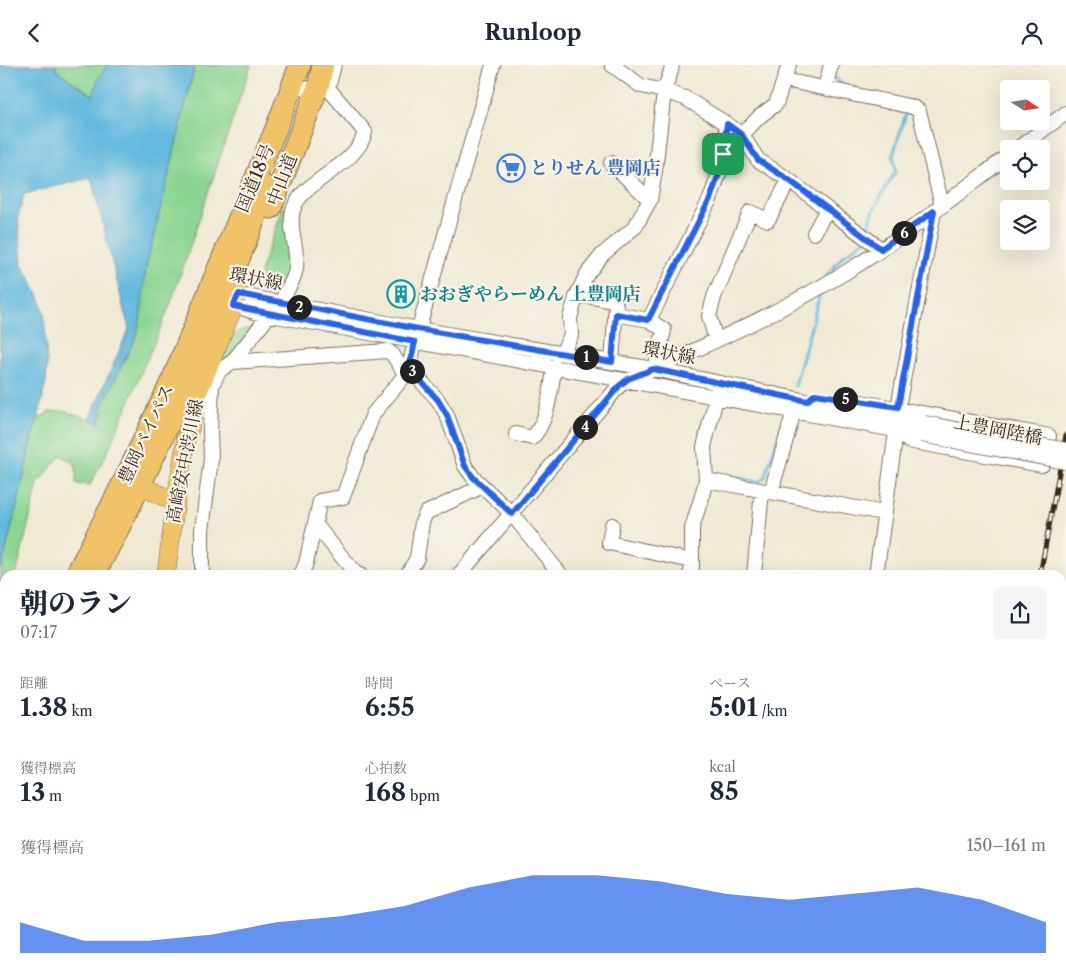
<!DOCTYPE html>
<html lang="ja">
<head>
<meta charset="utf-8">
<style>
  body { margin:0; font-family:"Libre Caslon Text","Noto Serif JP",serif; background:#f6f6f7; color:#1f2937; height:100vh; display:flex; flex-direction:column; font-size:19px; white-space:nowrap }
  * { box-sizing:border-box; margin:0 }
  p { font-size:16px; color:#747a83 }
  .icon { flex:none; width:28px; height:28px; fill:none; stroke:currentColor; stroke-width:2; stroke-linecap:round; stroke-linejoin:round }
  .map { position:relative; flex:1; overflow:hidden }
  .details { position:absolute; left:0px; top:505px; width:1066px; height:406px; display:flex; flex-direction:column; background:#fff; border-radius:15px 15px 0 0; box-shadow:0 5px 20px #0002 }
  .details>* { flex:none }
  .needle { width:32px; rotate:102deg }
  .controls { position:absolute; left:1000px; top:15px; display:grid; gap:10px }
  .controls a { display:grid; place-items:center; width:50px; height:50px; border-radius:5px; background:#fff; box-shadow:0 5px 20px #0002; font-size:25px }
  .pin { position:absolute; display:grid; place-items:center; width:42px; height:42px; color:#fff; margin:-21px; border-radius:10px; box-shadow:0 2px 8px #0006 }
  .km { position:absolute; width:25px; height:25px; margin:-12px; border-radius:50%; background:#222; color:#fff; font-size:14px; line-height:25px; text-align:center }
  .round { display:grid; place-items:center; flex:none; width:52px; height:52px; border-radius:5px; background:#f6f6f7 }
  .headline { display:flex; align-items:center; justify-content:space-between; height:85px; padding:0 20px }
  h1 { font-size:28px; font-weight:800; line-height:38px }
  .figures { display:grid; grid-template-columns:repeat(3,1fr); gap:8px; height:85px; padding:5px 20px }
  .figures div { display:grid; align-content:center }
  .figures b { font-size:25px; font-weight:800 }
  .figures small { font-size:14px; font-weight:400 }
  .figures p { font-size:14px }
  .chart { height:140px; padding:10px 20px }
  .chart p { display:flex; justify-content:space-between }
  .chart svg { width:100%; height:90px; margin-top:5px; fill:#2563eb; opacity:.7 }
  header { display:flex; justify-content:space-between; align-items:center; height:65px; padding:0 20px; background:#fff; font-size:22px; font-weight:800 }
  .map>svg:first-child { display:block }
  .green { fill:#8bd592; stroke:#638058 }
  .water { fill:#62b9df; stroke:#4e727e }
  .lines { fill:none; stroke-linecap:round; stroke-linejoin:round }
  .stream { stroke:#62b9df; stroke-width:3 }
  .minor-casing { stroke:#7a6d5e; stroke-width:16 }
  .major-casing { stroke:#7a6d5e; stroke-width:19 }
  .highway-casing { stroke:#7a6d5e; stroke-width:23 }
  .minor { stroke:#fff; stroke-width:14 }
  .major { stroke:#f0c369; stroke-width:18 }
  .highway { stroke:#f0c369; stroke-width:21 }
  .rail-casing { stroke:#3b2a1e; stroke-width:5 }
  .rail { stroke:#f7f3e8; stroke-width:3; stroke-dasharray:9; stroke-linecap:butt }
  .minor-bridge-casing { stroke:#7a6d5e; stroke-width:16; stroke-linecap:butt }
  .minor-bridge { stroke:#fff; stroke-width:14 }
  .route-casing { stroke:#fff; stroke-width:10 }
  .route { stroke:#2563eb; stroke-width:6 }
  .labels { text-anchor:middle; stroke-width:4.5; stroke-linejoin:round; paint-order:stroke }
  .shop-label { font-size:18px; font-weight:bold; fill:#366cbe; stroke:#f7f3e8; text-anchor:start }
  .street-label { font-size:18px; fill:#3b2a1e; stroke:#f7f3e8 }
  .culture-label { font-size:18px; font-weight:bold; fill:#0d838f; stroke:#f7f3e8; text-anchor:start }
</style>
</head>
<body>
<header><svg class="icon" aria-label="back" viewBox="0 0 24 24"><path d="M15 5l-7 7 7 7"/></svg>Runloop<svg class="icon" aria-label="person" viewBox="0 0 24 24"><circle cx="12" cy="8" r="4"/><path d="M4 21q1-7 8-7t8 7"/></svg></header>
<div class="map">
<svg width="1066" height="911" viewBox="0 0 1066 911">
  <rect width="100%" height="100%" fill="#f7f3e8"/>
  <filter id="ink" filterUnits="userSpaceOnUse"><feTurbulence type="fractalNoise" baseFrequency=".02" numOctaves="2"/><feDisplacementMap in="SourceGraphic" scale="10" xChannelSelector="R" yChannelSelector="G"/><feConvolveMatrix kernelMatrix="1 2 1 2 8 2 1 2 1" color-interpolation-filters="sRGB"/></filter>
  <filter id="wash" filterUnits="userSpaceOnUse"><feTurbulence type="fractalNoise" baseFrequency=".0096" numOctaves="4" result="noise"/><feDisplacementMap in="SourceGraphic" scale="20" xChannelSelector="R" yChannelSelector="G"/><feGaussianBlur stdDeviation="1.12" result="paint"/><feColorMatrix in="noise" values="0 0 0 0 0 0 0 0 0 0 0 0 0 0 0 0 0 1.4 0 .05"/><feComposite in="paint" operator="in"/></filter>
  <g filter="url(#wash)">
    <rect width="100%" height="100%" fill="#f0ead4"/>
    <!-- green -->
    <path class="green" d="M 56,0 L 107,0 L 98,15 L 94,31 L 56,5 Z
      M 195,0 L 251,0 L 171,238 L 109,384 L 90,420 L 76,419 L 76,400 L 61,390 L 38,419 L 16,510 L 5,510 L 5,578 L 0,578 L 0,508 L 21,424 L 32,371 L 38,354 L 49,347 L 64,346 L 100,358 L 100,345 L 137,269 L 146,202 Z
      M 283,143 L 289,144 L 290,205 L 278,226 L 263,219 L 260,207 Z
      M 256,262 L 217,305 C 226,283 228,264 256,262 Z"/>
    <!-- water -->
    <path class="water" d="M 0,0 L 56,0 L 56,5 L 93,31 L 98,15 L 107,0 L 195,0 L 146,202 L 141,250 L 137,269 L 100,345 L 103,348 L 99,358 L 89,354 L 129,264 L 91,113 L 24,129 L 18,152 L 22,199 L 40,233 L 44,248 L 47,298 L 46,316 L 38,354 L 32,371 L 21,424 L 0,508 Z"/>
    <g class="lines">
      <!-- stream -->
      <path class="stream" d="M 834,10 L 834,13 L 844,20 L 855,23
        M 867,169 C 869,148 885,124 896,106 L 893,90 L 907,45
        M 825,213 L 842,192 L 863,176
        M 795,321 L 820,229
        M 718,409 L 758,417 L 765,413 L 783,356
        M 34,911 L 37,906"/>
    </g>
  </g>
  <g filter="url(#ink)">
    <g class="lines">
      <!-- minor casing -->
      <g class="minor-casing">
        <path id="minor" d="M 493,0 L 415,277 L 410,298 L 410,304 L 438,335 L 447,350 L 465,401 L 473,412 L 512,449 L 561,510
          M 612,0 L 641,21 L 664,26 L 685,33 L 727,59 L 742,70 L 758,95 L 789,115 L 827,144 L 814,168
          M 785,15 L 904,40 L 913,42 L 919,46 L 942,140
          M 328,23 L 334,0
          M 825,23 L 831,0
          M 742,70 L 760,51 L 776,39 L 789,0
          M 1017,84 L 1066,48
          M 611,98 L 650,135
          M 827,144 L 881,184
          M 230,228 L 418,264 L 653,304 L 807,336 L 924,358
          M 578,229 L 612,236 L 616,240 L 612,297
          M 226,238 L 255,247 L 922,370
          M 281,238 C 285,227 295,215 296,203 C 299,182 285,158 296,138 C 312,111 357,100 365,67 L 328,23 L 318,22 L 305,24
          M 616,249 L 649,255 L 664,265 L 657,295 L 663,299
          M 649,255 L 710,134 L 720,106 L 727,59
          M 716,275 L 709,251 L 714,232 L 750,147 L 768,155 L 789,115
          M 562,288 L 571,270 L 570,253 L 576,232 L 587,209 L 602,190 L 635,162 L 650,135 L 655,106 L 664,26 L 671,6 L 672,0
          M 232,297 L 388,286 L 393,290 L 405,309
          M 855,336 L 1049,371 L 1042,400 L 908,376
          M 898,343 L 934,146
          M 516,369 L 532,373 C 549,356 550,324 555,301
          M 706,415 L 884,448
          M 771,427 L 796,339
          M 315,459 L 356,509 L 360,510
          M 612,460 L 609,478 L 692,496
          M 202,510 L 202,465 L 211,394 L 210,366 L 212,320 L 219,306 L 232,297 L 264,257 L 266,249
          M 301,510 L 306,498 L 320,436 L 343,432 L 373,349 L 410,304
          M 407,510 L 417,493 L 422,457 L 426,448 L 483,421
          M 459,510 L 619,321 L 628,315 C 700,284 779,248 846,207 C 903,173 956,130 1009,90
          M 690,510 L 692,502 L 692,463 L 701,434 L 706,415 L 704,382 L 718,325
          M 754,510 L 762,426
          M 876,510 L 895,374
          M 1061,629 L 1066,629
          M 223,906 L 224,911
          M 295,906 L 295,911
          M 395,911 L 403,906
          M 510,911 L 511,906
          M 878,911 L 879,906"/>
      </g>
      <!-- major casing -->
      <g class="major-casing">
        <path id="major" d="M 128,415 L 167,433 L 176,435
          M 166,510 L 176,435 L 186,373 L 190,364 L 195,334 L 239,229
          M 109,911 L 110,906"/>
      </g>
      <!-- highway casing -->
      <g class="highway-casing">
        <path id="highway" d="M 271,143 L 318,22 L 323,0
          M 76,510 L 125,414 L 174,311 L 277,61 L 300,0
          M 94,510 C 162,385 216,254 267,122
          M 0,643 L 5,635
          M 0,666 L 5,659"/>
      </g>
      <!-- minor -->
      <use href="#minor" class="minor"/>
      <!-- major -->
      <use href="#major" class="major"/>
      <!-- highway -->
      <use href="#highway" class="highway"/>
      <!-- rail casing -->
      <g class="rail-casing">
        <path id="rail" d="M 1040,510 L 1066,370
          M 964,911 L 965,906"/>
      </g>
      <!-- rail -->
      <use href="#rail" class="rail"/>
      <!-- minor-bridge casing -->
      <g class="minor-bridge-casing">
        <path id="minor-bridge" d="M 924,358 L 1066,385
          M 922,370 L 1066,397"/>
      </g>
      <!-- minor-bridge -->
      <use href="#minor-bridge" class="minor-bridge"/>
    </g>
  </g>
  <g class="lines" filter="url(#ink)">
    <!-- route casing -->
    <g class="route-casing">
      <path id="route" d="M 727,59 L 742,70 L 758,95 L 789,115 L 881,184 L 934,146 L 898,342 L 815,329 L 807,336 L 653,304 L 628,314 L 619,321 L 512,449 L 473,412 L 465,401 L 447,350 L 438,335 L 410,304 L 410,298 L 415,277 L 233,241 L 239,229 L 418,264 L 612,297 L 616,249 L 648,255 L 710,134 L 720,106 Z"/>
    </g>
    <!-- route -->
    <use href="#route" class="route"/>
  </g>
  <!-- icons -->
  <defs>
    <g id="supermarket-ring" transform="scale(1.4375)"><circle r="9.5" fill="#f7f3e8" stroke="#3f7fe0" stroke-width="1.5"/><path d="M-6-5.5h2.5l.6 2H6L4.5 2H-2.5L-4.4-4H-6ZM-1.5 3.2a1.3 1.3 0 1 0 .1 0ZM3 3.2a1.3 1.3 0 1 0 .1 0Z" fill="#3f7fe0"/></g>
    <g id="building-ring" transform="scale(1.4375)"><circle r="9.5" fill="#f7f3e8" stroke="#0f9aa8" stroke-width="1.5"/><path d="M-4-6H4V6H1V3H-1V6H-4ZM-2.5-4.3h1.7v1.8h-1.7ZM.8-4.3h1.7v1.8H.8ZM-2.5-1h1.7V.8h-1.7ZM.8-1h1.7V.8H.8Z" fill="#0f9aa8"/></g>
  </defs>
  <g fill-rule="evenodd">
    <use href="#supermarket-ring" x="511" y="103"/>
    <use href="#building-ring" x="401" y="229"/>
  </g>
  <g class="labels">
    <!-- shop labels -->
    <g class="shop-label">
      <text x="530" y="109">とりせん 豊岡店</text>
    </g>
    <!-- street labels -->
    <g class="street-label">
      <text transform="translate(255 113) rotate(-67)" y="6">国道18号</text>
      <text transform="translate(282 115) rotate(-69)" y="6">中山道</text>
      <text transform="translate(256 214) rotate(11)" y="6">環状線</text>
      <text transform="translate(669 288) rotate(11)" y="6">環状線</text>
      <text transform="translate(998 365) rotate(11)" y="6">上豊岡陸橋</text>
      <text transform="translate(146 369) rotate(-65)" y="6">豊岡バイパス</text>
      <text transform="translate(185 396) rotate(-79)" y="6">高崎安中渋川線</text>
    </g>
    <!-- culture labels -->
    <g class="culture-label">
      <text x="420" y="235">おおぎやらーめん 上豊岡店</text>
    </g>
  </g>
</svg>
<div class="controls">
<a><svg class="needle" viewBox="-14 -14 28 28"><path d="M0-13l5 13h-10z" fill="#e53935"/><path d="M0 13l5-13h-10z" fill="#747a83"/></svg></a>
<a><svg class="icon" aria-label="locate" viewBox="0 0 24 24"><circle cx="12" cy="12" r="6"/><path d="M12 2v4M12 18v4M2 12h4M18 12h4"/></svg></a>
<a><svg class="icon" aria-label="layers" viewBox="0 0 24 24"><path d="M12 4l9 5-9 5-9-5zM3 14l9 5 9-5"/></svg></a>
</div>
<div class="pin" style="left:723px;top:89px;background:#1e9e55"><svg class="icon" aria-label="arrive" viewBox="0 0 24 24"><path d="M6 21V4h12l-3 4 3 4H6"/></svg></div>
<b class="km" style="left:586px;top:292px">1</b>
<b class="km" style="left:299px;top:242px">2</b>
<b class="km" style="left:412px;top:306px">3</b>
<b class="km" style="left:585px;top:362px">4</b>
<b class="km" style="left:845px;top:334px">5</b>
<b class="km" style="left:904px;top:168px">6</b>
<section class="details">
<div class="headline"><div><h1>朝のラン</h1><p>07:17</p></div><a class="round"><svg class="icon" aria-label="share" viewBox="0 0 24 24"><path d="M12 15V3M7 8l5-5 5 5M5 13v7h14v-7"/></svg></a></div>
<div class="figures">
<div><p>距離</p><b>1.38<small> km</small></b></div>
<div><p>時間</p><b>6:55</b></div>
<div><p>ペース</p><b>5:01<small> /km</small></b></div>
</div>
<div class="figures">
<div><p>獲得標高</p><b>13<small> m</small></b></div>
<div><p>心拍数</p><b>168<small> bpm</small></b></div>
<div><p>kcal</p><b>85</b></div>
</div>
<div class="chart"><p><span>獲得標高</span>150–161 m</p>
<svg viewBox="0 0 160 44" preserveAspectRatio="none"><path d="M0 44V29L10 38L20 38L30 35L40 29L50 26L60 21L70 12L80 6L90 6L100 9L110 15L120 18L130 15L140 12L150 18L160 29V44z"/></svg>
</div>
</section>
</div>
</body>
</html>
